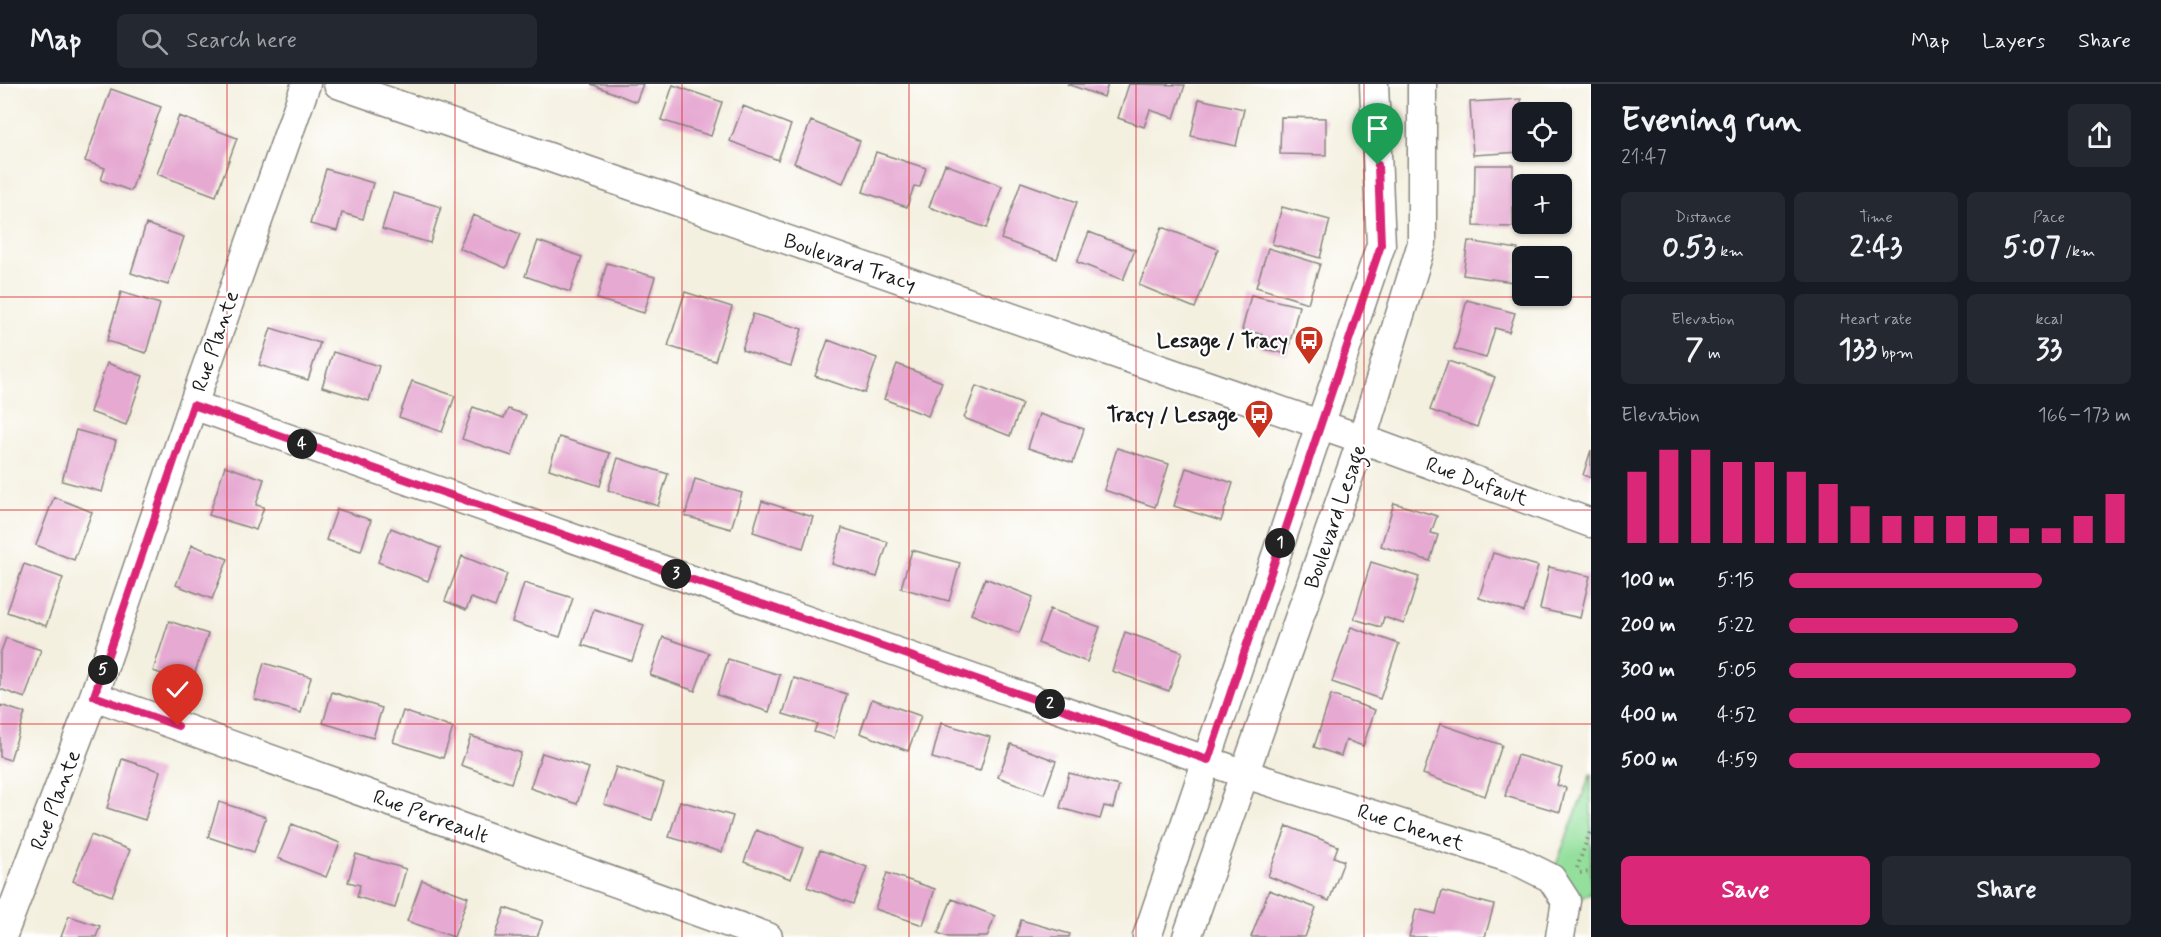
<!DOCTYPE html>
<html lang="en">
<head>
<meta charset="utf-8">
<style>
  body { margin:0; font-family:Mynerve,sans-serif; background:#242831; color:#f1f3f6; height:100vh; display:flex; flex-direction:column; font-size:22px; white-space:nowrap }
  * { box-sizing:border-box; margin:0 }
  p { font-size:20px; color:#9ea1a6 }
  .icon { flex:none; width:33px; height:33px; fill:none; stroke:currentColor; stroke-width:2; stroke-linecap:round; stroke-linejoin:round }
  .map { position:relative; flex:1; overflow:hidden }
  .side { display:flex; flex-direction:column; background:#171b24; width:570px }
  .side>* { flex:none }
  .tools { position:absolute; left:1512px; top:18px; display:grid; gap:12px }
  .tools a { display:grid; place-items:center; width:60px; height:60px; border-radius:9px; background:#171b24; box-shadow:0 2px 4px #0004; font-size:30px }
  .pin { position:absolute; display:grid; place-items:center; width:51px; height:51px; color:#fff; margin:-62px -26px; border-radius:50% 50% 50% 0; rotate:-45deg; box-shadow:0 0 6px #0007 }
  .pin .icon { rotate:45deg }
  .km { position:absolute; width:30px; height:30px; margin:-15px; border-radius:50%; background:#222; color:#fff; font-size:16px; line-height:30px; text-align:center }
  .round { display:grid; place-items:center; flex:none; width:63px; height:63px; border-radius:9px; background:#242831 }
  .summary { display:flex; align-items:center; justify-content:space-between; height:102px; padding:0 30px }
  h1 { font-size:33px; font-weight:700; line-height:45px }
  .figures { display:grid; grid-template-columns:repeat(3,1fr); gap:9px; height:102px; padding:6px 30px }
  .figures div { display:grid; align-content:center; border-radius:9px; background:#242831; text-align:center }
  .figures b { font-size:30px; font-weight:700 }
  .figures small { font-size:16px; font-weight:400 }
  .figures p { font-size:16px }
  .chart { height:168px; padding:12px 30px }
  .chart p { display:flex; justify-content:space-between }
  .chart svg { width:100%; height:108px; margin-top:6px; stroke:#db2777; stroke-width:6 }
  .button { display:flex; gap:12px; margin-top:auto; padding:12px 30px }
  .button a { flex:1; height:69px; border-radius:9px; background:#db2777; color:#fff; font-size:24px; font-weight:700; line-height:69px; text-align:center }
  .button a+a { background:#242831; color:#f1f3f6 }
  ul { padding:0 30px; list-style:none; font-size:20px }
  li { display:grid; grid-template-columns:96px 72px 1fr; align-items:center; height:45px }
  li i { height:15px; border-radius:8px; background:#db2777 }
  header { display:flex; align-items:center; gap:36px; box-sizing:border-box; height:84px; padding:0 30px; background:#171b24; border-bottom:2px solid #363941 }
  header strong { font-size:28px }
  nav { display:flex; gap:33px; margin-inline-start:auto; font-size:21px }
  .search { width:420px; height:54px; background:#242831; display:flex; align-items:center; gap:15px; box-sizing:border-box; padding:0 21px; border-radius:9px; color:#9ea1a6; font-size:22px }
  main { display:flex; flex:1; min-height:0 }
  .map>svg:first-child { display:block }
  .green { fill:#93df9b; stroke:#587e5c; stroke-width:1.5 }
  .building { fill:#e6a9d2 }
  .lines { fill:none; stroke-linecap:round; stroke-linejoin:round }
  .minor-casing { stroke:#88867e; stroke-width:31 }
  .path { stroke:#88867e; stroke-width:4; stroke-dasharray:1.5 4.5; stroke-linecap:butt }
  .minor { stroke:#fff; stroke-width:28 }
  .route-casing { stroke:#fff; stroke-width:12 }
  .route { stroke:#db2777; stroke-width:8 }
  .grid { fill:none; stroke:#d62828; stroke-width:1.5; stroke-opacity:0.55 }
  .labels { text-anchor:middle; stroke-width:4.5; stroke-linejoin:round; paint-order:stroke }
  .street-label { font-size:21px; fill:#1c1c1c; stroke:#fff }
  .poi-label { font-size:21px; font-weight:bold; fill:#1c1c1c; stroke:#fff; text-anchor:end }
</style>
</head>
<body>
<header>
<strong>Map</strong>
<div class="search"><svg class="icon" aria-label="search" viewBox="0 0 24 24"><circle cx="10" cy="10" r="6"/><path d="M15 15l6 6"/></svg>Search here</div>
<nav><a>Map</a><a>Layers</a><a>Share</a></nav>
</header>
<main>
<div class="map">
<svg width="1591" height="853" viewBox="0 0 1591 853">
  <rect width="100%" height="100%" fill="#fff"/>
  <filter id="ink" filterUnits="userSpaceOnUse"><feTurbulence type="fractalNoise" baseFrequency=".0167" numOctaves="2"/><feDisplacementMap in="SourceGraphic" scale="12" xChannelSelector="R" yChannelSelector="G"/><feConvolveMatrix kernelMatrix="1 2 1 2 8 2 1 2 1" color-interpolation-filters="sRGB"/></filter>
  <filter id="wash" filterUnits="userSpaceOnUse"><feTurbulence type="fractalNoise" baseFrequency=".008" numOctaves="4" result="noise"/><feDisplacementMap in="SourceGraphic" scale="24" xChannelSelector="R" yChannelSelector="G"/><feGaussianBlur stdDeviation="1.35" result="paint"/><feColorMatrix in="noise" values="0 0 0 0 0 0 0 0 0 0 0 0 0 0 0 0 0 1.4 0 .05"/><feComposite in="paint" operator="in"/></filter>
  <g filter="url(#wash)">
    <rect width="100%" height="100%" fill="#f4f0e0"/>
    <!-- green -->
    <path class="green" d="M 1591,689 L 1591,810 L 1566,817 L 1551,794 Z"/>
    <g id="blocks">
      <!-- building -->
      <path class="building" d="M 591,0 L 643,0 L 636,18 Z
        M 1067,0 L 1108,0 L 1104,13 Z
        M 1129,0 L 1185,1 L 1174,34 L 1150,26 L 1144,43 L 1118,34 Z
        M 673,1 L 722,18 L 711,52 L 661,36 Z
        M 111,5 L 161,23 L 131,107 L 101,96 L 105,84 L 85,77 Z
        M 1199,15 L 1244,25 L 1236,62 L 1191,52 Z
        M 1521,15 L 1522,68 L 1473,71 L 1470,18 Z
        M 743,22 L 791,41 L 778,76 L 730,57 Z
        M 179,32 L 237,54 L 216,112 L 157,90 Z
        M 1281,33 L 1326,34 L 1326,71 L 1280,70 Z
        M 811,37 L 860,57 L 843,99 L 794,79 Z
        M 876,68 L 926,84 L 920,103 L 914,102 L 907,123 L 863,108 Z
        M 945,80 L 1002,102 L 987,144 L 929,123 Z
        M 1475,81 L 1513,81 L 1513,143 L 1474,142 Z
        M 326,85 L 373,99 L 363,135 L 342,129 L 337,147 L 310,140 Z
        M 1021,98 L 1077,118 L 1057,175 L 1001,155 Z
        M 393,109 L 441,123 L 430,159 L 382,145 Z
        M 1282,123 L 1330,136 L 1320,174 L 1272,160 Z
        M 473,131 L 520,150 L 506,184 L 459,164 Z
        M 146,140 L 184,153 L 168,201 L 131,189 Z
        M 1162,143 L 1218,165 L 1195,224 L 1139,201 Z
        M 1089,148 L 1135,166 L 1123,196 L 1077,178 Z
        M 538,157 L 582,173 L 570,208 L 525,192 Z
        M 1468,157 L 1518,165 L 1513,198 L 1463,191 Z
        M 1268,164 L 1320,180 L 1308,219 L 1256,203 Z
        M 607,179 L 655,193 L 644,229 L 597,215 Z
        M 121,208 L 160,220 L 146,269 L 107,257 Z
        M 685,208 L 732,223 L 715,277 L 668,262 Z
        M 1251,211 L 1299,222 L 1287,270 L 1259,264 L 1262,250 L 1242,246 Z
        M 1467,216 L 1515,229 L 1509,248 L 1495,244 L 1486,274 L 1454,265 Z
        M 753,230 L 802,245 L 791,282 L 742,266 Z
        M 271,244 L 320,259 L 308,296 L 259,281 Z
        M 828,256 L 877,274 L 865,309 L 815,292 Z
        M 333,268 L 379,282 L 369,317 L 322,303 Z
        M 1448,277 L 1495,293 L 1477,343 L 1430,326 Z
        M 107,279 L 143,292 L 126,341 L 90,328 Z
        M 897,280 L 942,298 L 928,332 L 884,315 Z
        M 412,297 L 455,312 L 442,348 L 399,333 Z
        M 976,302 L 1022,320 L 1010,352 L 964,334 Z
        M 473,323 L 504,334 L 508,325 L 526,331 L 512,372 L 462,355 Z
        M 1039,330 L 1084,345 L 1073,379 L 1028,364 Z
        M 76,346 L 116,357 L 102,408 L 62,397 Z
        M 559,353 L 610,369 L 600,402 L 549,385 Z
        M 1117,364 L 1169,380 L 1155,423 L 1104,406 Z
        M 1591,366 L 1591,394 L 1583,391 Z
        M 618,374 L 668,390 L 658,422 L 608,406 Z
        M 225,382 L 264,395 L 256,421 L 264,423 L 256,446 L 209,431 Z
        M 1186,384 L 1233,399 L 1221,437 L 1174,422 Z
        M 695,395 L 742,409 L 731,445 L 685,432 Z
        M 54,413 L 92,428 L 74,476 L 36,461 Z
        M 762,417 L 813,433 L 803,464 L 753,448 Z
        M 1394,419 L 1437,432 L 1431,449 L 1438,451 L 1430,477 L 1381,462 Z
        M 337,425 L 371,436 L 361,467 L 326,456 Z
        M 391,444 L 440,464 L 428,497 L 378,478 Z
        M 842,444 L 888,458 L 877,493 L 832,480 Z
        M 192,461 L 228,475 L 212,515 L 176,501 Z
        M 912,466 L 960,479 L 949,517 L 901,504 Z
        M 1493,469 L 1538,482 L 1524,528 L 1479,514 Z
        M 462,472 L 507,490 L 495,523 L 471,514 L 466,526 L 445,517 Z
        M 1371,478 L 1419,493 L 1404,540 L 1384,533 L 1381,543 L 1354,535 Z
        M 24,480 L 63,494 L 46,542 L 7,528 Z
        M 1549,483 L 1590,492 L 1580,534 L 1540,525 Z
        M 985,494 L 1033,513 L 1019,549 L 971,530 Z
        M 524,499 L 573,514 L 560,553 L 512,538 Z
        M 594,525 L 644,541 L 632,577 L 582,561 Z
        M 1050,525 L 1100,543 L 1087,578 L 1038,559 Z
        M 169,537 L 208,550 L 191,600 L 153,587 Z
        M 1351,543 L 1399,560 L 1380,615 L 1332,598 Z
        M 1125,548 L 1182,568 L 1169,607 L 1112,587 Z
        M 663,553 L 709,569 L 695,607 L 650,591 Z
        M 6,554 L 41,566 L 25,614 L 0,605 L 0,570 Z
        M 728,575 L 780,591 L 769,628 L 717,611 Z
        M 264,579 L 311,593 L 301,629 L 254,615 Z
        M 794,594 L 847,610 L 834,654 L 814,648 L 817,640 L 783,630 Z
        M 332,608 L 382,624 L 373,654 L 323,639 Z
        M 1331,611 L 1375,626 L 1363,662 L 1346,656 L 1341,672 L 1314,663 Z
        M 872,615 L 921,632 L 908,667 L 860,649 Z
        M 0,621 L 25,629 L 10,676 L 0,673 Z
        M 403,627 L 453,644 L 443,674 L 393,658 Z
        M 941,639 L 990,653 L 980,687 L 932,674 Z
        M 1440,640 L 1502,661 L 1485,712 L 1423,690 Z
        M 471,652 L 521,669 L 511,699 L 461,681 Z
        M 1011,660 L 1056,677 L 1044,710 L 998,693 Z
        M 542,669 L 589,684 L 577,720 L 530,704 Z
        M 1517,671 L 1562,684 L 1557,701 L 1566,704 L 1560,728 L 1505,712 Z
        M 122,675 L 160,687 L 145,736 L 107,724 Z
        M 616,683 L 664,699 L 652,736 L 604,720 Z
        M 1069,689 L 1119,702 L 1113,724 L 1104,722 L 1100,735 L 1060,724 Z
        M 680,717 L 733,732 L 722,768 L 669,753 Z
        M 219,718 L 266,733 L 254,768 L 208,753 Z
        M 292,740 L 340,759 L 326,793 L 278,774 Z
        M 1287,742 L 1338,762 L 1334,773 L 1344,777 L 1329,817 L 1268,792 Z
        M 756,746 L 803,764 L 791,795 L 744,778 Z
        M 91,751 L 130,766 L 112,812 L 73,797 Z
        M 820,766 L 867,783 L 853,820 L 807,803 Z
        M 356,770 L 406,785 L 395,824 L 357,813 L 360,801 L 348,798 Z
        M 887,789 L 935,805 L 923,841 L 875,825 Z
        M 422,796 L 468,813 L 454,853 L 407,837 Z
        M 1269,806 L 1316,824 L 1305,853 L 1251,853 Z
        M 1442,807 L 1494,821 L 1485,853 L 1409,853 L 1416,825 L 1436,830 Z
        M 952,815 L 995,832 L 987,853 L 948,853 L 938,849 Z
        M 505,824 L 543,837 L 537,853 L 495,853 Z
        M 69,832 L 100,842 L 96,853 L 61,853 Z
        M 1021,836 L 1070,850 L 1069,853 L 1016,853 Z"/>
    </g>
  </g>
  <g filter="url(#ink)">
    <use href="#blocks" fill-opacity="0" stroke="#88867e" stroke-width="1.5"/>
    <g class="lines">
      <!-- minor casing -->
      <g class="minor-casing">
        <path id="minor" d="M 338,0 L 1362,355 L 1591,439
          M 193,321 L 1245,690 L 1515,776 L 1551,794 L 1566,817 L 1560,853
          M 94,612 L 768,853
          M 2,853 L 94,612 L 193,321 L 306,0
          M 1147,853 L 1381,161 L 1374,0
          M 1187,853 L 1362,355 L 1422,159 L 1422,0"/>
      </g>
      <!-- path -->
      <path class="path" d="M 1577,784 L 1591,745
        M 1580,789 L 1591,788"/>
      <!-- minor -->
      <use href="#minor" class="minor"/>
    </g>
  </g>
  <g class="lines" filter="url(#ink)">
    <!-- route casing -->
    <g class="route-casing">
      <path id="route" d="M 178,642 L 94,612 L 193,321 L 1208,676 L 1381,161 L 1378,81"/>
    </g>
    <!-- route -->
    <use href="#route" class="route"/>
  </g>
  <!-- grid -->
  <path class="grid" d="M 227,0 L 227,853M 455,0 L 455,853M 682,0 L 682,853M 909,0 L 909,853M 1136,0 L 1136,853M 1364,0 L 1364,853M 0,213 L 1591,213M 0,426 L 1591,426M 0,640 L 1591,640"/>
  <!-- icons -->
  <defs>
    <g id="bus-pin" transform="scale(1.5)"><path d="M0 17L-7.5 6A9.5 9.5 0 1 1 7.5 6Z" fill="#c8321e" stroke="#fff"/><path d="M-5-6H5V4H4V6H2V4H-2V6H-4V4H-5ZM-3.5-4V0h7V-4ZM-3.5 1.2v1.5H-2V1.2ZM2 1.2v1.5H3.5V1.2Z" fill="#fff"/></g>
  </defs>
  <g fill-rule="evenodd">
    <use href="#bus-pin" x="1309" y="256"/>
    <use href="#bus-pin" x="1259" y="330"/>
  </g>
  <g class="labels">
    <!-- street labels -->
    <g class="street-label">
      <text transform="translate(850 178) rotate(19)" y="7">Boulevard Tracy</text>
      <text transform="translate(215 257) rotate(-71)" y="7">Rue Plante</text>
      <text transform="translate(1477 397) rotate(20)" y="7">Rue Dufault</text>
      <text transform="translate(1335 432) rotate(-71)" y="7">Boulevard Lesage</text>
      <text transform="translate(55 716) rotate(-69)" y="7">Rue Plante</text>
      <text transform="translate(431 732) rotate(20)" y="7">Rue Perreault</text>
      <text transform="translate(1411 743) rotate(18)" y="7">Rue Chenet</text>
    </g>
    <!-- poi labels -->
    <g class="poi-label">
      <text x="1288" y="263">Lesage / Tracy</text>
      <text x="1238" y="337">Tracy / Lesage</text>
    </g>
  </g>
</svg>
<div class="tools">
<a><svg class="icon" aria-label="locate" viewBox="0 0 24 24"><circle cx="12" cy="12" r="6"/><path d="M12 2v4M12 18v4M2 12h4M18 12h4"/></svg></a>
<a>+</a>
<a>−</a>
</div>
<div class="pin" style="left:1378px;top:81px;background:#1e9e55"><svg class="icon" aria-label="arrive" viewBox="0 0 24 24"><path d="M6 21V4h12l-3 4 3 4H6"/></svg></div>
<div class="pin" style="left:178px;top:642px;background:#d93025"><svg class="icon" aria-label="check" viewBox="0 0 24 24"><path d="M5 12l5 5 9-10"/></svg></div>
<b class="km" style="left:1280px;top:459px">1</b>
<b class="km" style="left:1050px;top:620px">2</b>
<b class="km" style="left:676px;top:490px">3</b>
<b class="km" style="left:302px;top:360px">4</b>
<b class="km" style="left:103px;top:586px">5</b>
</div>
<section class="side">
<div class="summary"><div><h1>Evening run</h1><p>21:47</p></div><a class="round"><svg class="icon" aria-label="share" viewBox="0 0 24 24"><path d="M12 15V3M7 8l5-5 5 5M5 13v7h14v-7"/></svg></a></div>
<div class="figures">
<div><p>Distance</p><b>0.53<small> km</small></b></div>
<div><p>Time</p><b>2:43</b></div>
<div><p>Pace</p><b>5:07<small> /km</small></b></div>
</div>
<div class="figures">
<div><p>Elevation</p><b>7<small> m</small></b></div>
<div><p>Heart rate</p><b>133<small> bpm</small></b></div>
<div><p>kcal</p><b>33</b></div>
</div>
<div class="chart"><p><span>Elevation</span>166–173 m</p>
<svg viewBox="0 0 160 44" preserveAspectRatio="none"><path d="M5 44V15M15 44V6M25 44V6M35 44V11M45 44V11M55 44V15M65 44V20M75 44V29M85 44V33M95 44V33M105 44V33M115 44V33M125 44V38M135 44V38M145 44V33M155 44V24"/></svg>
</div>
<ul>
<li><b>100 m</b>5:15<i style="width:74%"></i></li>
<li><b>200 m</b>5:22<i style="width:67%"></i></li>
<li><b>300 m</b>5:05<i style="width:84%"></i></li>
<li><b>400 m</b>4:52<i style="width:100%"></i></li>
<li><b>500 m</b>4:59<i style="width:91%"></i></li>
</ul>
<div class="button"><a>Save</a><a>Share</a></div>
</section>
</main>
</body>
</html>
